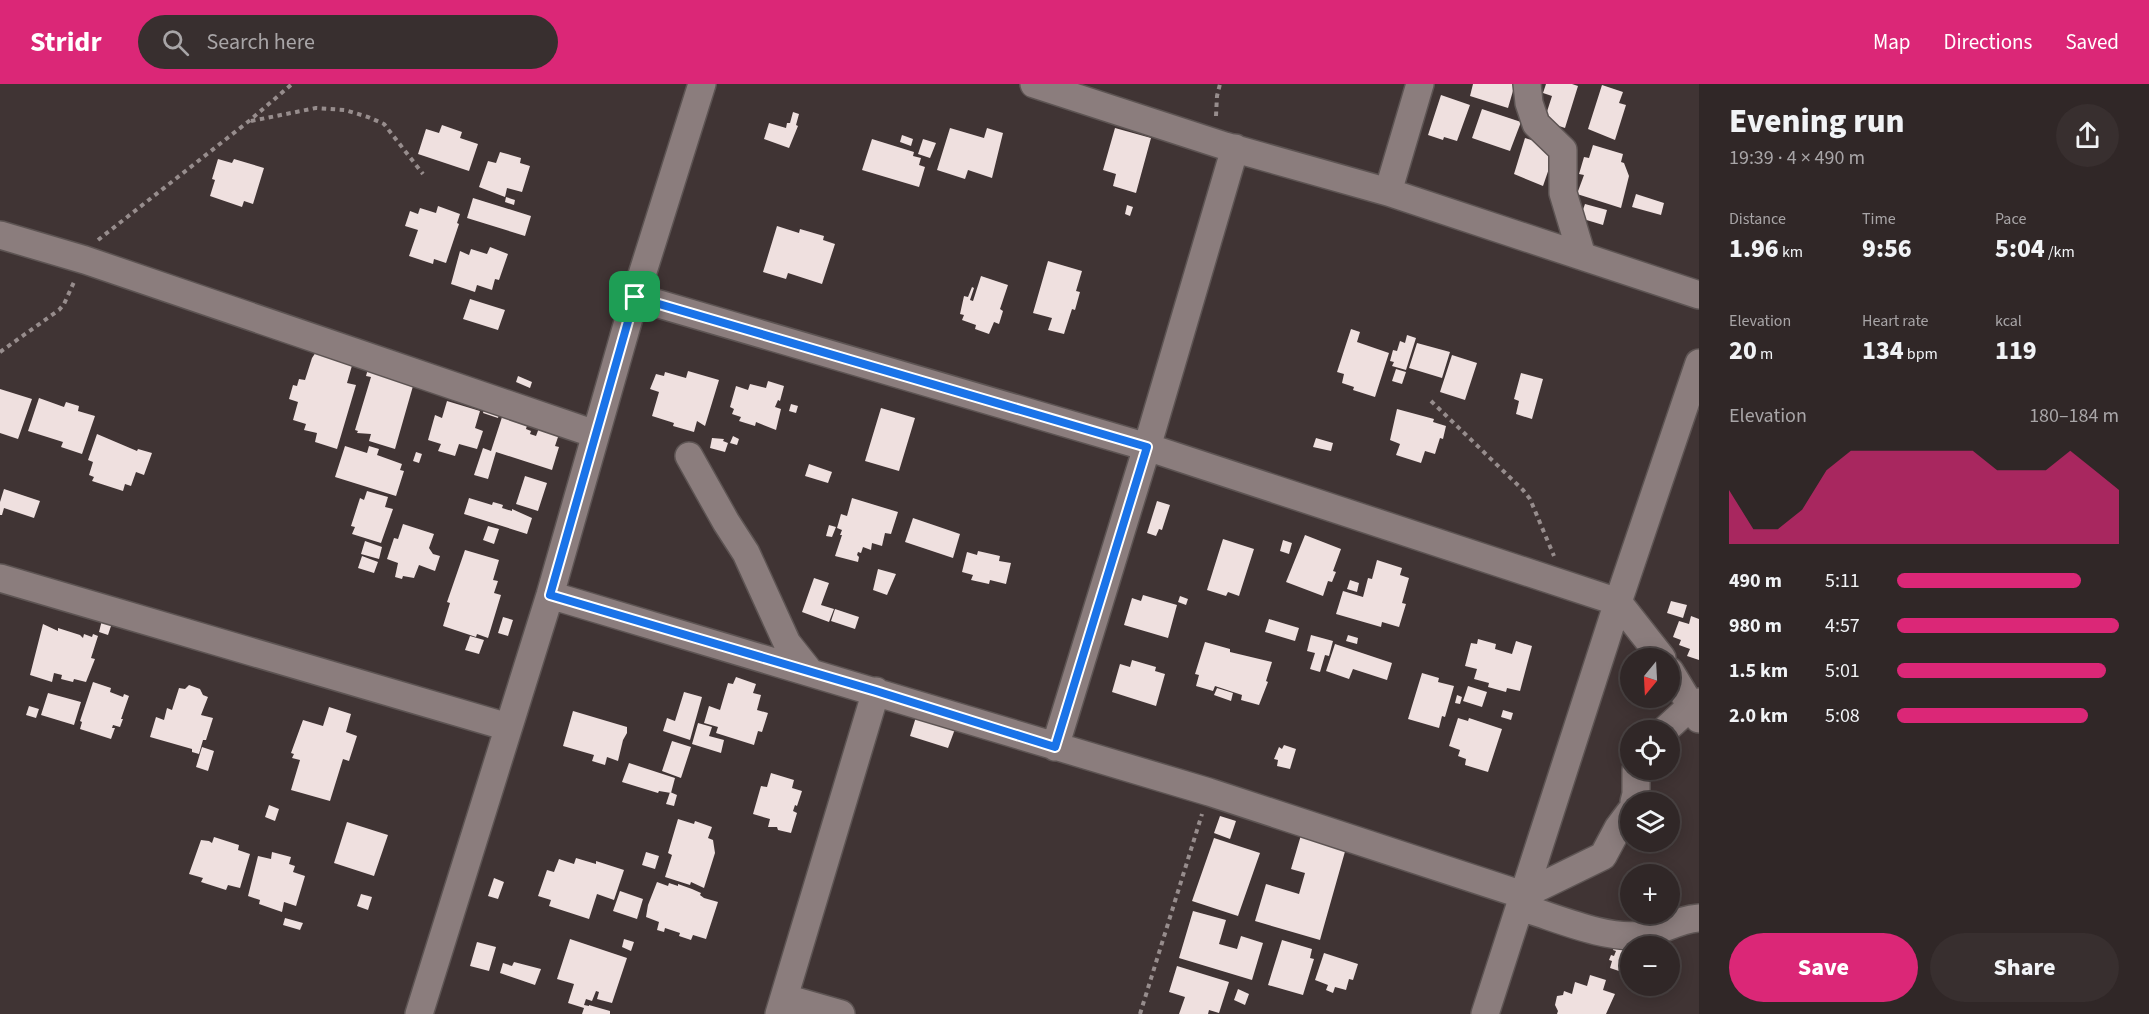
<!DOCTYPE html>
<html lang="en">
<head>
<meta charset="utf-8">
<style>
  body { margin:0; font-family:"Source Sans 3",sans-serif; background:#382f2f; color:#f1f3f6; height:100vh; display:flex; flex-direction:column; font-size:22px; white-space:nowrap }
  * { box-sizing:border-box; margin:0 }
  p { font-size:20px; color:#a8a5a7 }
  .icon { flex:none; width:33px; height:33px; fill:none; stroke:currentColor; stroke-width:2; stroke-linecap:round; stroke-linejoin:round }
  .map { position:relative; flex:1; overflow:hidden }
  .drawer { display:flex; flex-direction:column; background:#302727; width:450px }
  .drawer>* { flex:none }
  .needle { width:39px; rotate:198deg }
  .fabs { position:absolute; left:1620px; top:564px; display:grid; gap:12px }
  .fabs a { display:grid; place-items:center; width:60px; height:60px; border-radius:50%; background:#302727; box-shadow:0 3px 15px #0003,0 0 0 2px #4b4444; font-size:30px }
  .pin { position:absolute; display:grid; place-items:center; width:51px; height:51px; color:#fff; margin:-26px; border-radius:12px; box-shadow:0 3px 9px #0006 }
  .round { display:grid; place-items:center; flex:none; width:63px; height:63px; border-radius:32px; background:#382f2f }
  .headline { display:flex; align-items:center; justify-content:space-between; height:102px; padding:0 30px }
  h1 { font-size:33px; font-weight:800; line-height:45px }
  .metrics { display:grid; grid-template-columns:repeat(3,1fr); gap:9px; height:102px; padding:6px 30px }
  .metrics div { display:grid; align-content:center }
  .metrics b { font-size:26px; font-weight:800 }
  .metrics small { font-size:16px; font-weight:400 }
  .metrics p { font-size:16px }
  .chart { height:168px; padding:12px 30px }
  .chart p { display:flex; justify-content:space-between }
  .chart svg { width:100%; height:108px; margin-top:6px; fill:#db2777; opacity:.7 }
  .action { display:flex; gap:12px; margin-top:auto; padding:12px 30px }
  .action a { flex:1; height:69px; border-radius:36px; background:#db2777; color:#fff; font-size:24px; font-weight:800; line-height:69px; text-align:center }
  .action a+a { background:#382f2f; color:#f1f3f6 }
  ul { padding:0 30px; list-style:none; font-size:20px }
  li { display:grid; grid-template-columns:96px 72px 1fr; align-items:center; height:45px }
  li i { height:15px; border-radius:8px; background:#db2777 }
  header { display:flex; align-items:center; gap:36px; box-sizing:border-box; height:84px; padding:0 30px; background:#db2777; color:#fff }
  header strong { font-size:28px }
  nav { display:flex; gap:33px; margin-inline-start:auto; font-size:21px }
  .search { width:420px; height:54px; background:#382f2f; display:flex; align-items:center; gap:15px; box-sizing:border-box; padding:0 21px; border-radius:33px; color:#a8a5a7; font-size:22px }
  main { display:flex; flex:1; min-height:0 }
  .map>svg:first-child { display:block }
  .building { fill:#efe0df }
  .lines { fill:none; stroke-linecap:round; stroke-linejoin:round }
  .street-casing { stroke:#5d5453; stroke-width:30 }
  .path { stroke:#978d8d; stroke-width:4; stroke-dasharray:4.5 4.5; stroke-linecap:butt }
  .street { stroke:#8b7d7d; stroke-width:27 }
  .route-casing { stroke:#fff; stroke-width:12 }
  .route { stroke:#1a73e8; stroke-width:8 }
</style>
</head>
<body>
<header>
<strong>Stridr</strong>
<div class="search"><svg class="icon" aria-label="search" viewBox="0 0 24 24"><circle cx="10" cy="10" r="6"/><path d="M15 15l6 6"/></svg>Search here</div>
<nav><a>Map</a><a>Directions</a><a>Saved</a></nav>
</header>
<main>
<div class="map">
<svg width="1699" height="930" viewBox="0 0 1699 930">
  <rect width="100%" height="100%" fill="#403434"/>
  <!-- building -->
  <path class="building" d="M 1473,0 L 1515,0 L 1508,24 L 1470,12 Z
    M 1546,0 L 1572,0 L 1578,2 L 1565,44 L 1544,37 L 1552,12 L 1543,9 Z
    M 1602,1 L 1623,8 L 1619,19 L 1626,21 L 1615,56 L 1588,45 Z
    M 1441,11 L 1470,21 L 1457,57 L 1444,53 L 1443,56 L 1428,51 Z
    M 1482,25 L 1521,38 L 1510,67 L 1472,54 Z
    M 793,28 L 799,30 L 796,41 L 798,42 L 789,64 L 764,55 L 769,39 L 786,44 L 787,39 L 790,39 Z
    M 442,41 L 462,48 L 460,54 L 478,60 L 469,87 L 418,70 L 426,45 L 439,49 Z
    M 950,44 L 984,54 L 987,44 L 1003,49 L 992,94 L 968,86 L 965,95 L 937,86 Z
    M 1115,44 L 1151,54 L 1136,109 L 1113,102 L 1116,90 L 1103,86 Z
    M 902,51 L 913,55 L 911,62 L 900,58 Z
    M 1525,54 L 1556,64 L 1543,102 L 1514,90 Z
    M 872,55 L 914,68 L 913,72 L 921,74 L 919,81 L 925,83 L 919,103 L 862,86 Z
    M 923,55 L 936,59 L 930,74 L 918,70 Z
    M 1593,61 L 1623,70 L 1621,78 L 1624,79 L 1629,92 L 1621,124 L 1577,110 L 1584,91 L 1579,90 L 1584,73 L 1589,74 Z
    M 500,68 L 521,74 L 520,79 L 530,82 L 522,108 L 507,104 L 505,113 L 479,103 L 488,77 L 496,79 Z
    M 218,75 L 232,79 L 234,75 L 264,84 L 253,120 L 244,117 L 242,123 L 210,112 L 215,96 L 212,95 Z
    M 1636,110 L 1664,119 L 1661,131 L 1632,123 Z
    M 506,113 L 515,116 L 514,121 L 505,118 Z
    M 473,114 L 531,132 L 525,152 L 467,134 Z
    M 1585,120 L 1607,126 L 1603,141 L 1580,134 Z
    M 1127,121 L 1133,123 L 1130,132 L 1125,130 Z
    M 438,122 L 460,130 L 457,139 L 459,140 L 446,179 L 434,175 L 433,180 L 409,172 L 418,146 L 405,142 L 410,127 L 418,130 L 420,124 L 436,129 Z
    M 777,142 L 799,149 L 800,145 L 824,152 L 823,156 L 835,160 L 822,200 L 788,189 L 786,195 L 763,188 Z
    M 490,163 L 508,170 L 499,196 L 495,195 L 492,206 L 477,201 L 475,208 L 451,200 L 460,167 L 469,171 L 471,165 L 487,170 Z
    M 1048,177 L 1082,187 L 1076,207 L 1080,208 L 1075,226 L 1072,225 L 1064,250 L 1048,246 L 1052,234 L 1033,229 Z
    M 981,192 L 1008,201 L 1000,225 L 1003,227 L 999,240 L 994,238 L 989,250 L 975,245 L 976,241 L 962,236 L 964,231 L 960,230 L 964,212 L 968,213 L 972,203 L 974,204 L 970,216 L 973,217 Z
    M 470,215 L 505,226 L 498,246 L 463,235 Z
    M 1351,245 L 1360,248 L 1357,258 L 1389,269 L 1375,313 L 1353,306 L 1354,303 L 1342,299 L 1344,290 L 1337,288 Z
    M 1407,251 L 1416,254 L 1406,286 L 1392,282 L 1394,278 L 1390,277 L 1393,266 L 1397,267 L 1400,257 L 1405,259 Z
    M 1417,259 L 1450,268 L 1442,294 L 1409,284 Z
    M 316,268 L 353,278 L 347,299 L 356,301 L 337,365 L 315,358 L 317,349 L 304,346 L 306,340 L 293,336 L 298,318 L 289,315 L 293,301 L 297,302 L 299,295 L 305,296 L 312,274 Z
    M 1452,271 L 1477,279 L 1465,316 L 1440,308 Z
    M 369,281 L 415,295 L 395,365 L 369,357 L 371,350 L 357,349 L 358,347 L 355,346 L 371,293 L 366,292 Z
    M 1396,285 L 1406,288 L 1402,300 L 1392,297 Z
    M 688,287 L 719,296 L 705,342 L 697,337 L 694,348 L 673,342 L 674,339 L 652,332 L 659,308 L 650,305 L 656,290 L 664,292 L 665,288 L 686,294 Z
    M 1521,289 L 1543,295 L 1532,335 L 1516,330 L 1519,317 L 1514,315 Z
    M 518,292 L 532,298 L 530,304 L 516,298 Z
    M 768,297 L 784,302 L 780,317 L 778,316 L 775,323 L 781,325 L 776,346 L 756,338 L 755,342 L 739,337 L 741,333 L 732,330 L 734,325 L 730,323 L 736,302 L 748,306 L 750,300 L 766,304 Z
    M 0,305 L 32,315 L 18,355 L 0,349 Z
    M 39,314 L 64,323 L 66,318 L 79,322 L 78,327 L 95,332 L 82,370 L 61,363 L 63,358 L 28,347 Z
    M 447,317 L 480,327 L 475,344 L 483,347 L 477,365 L 459,360 L 455,372 L 438,367 L 441,360 L 428,356 L 435,331 L 442,334 Z
    M 486,319 L 501,324 L 498,334 L 483,329 Z
    M 791,320 L 798,322 L 796,329 L 789,327 Z
    M 881,324 L 915,334 L 899,387 L 865,377 Z
    M 1397,325 L 1434,335 L 1433,338 L 1446,342 L 1443,355 L 1440,354 L 1435,370 L 1425,367 L 1421,379 L 1396,371 L 1400,360 L 1390,356 Z
    M 503,330 L 528,338 L 526,345 L 531,347 L 530,350 L 536,352 L 539,344 L 559,350 L 555,362 L 559,363 L 552,386 L 496,368 L 488,395 L 474,391 L 483,364 L 491,367 Z
    M 97,350 L 137,367 L 138,365 L 152,369 L 144,391 L 136,388 L 131,402 L 125,400 L 123,407 L 92,397 L 94,393 L 89,391 L 93,378 L 88,376 Z
    M 733,352 L 739,355 L 737,361 L 730,359 Z
    M 712,354 L 724,355 L 723,357 L 728,359 L 725,368 L 710,364 Z
    M 1316,354 L 1333,359 L 1331,367 L 1313,363 Z
    M 345,362 L 367,369 L 369,362 L 379,365 L 377,371 L 402,380 L 400,386 L 404,387 L 396,412 L 335,393 Z
    M 416,368 L 422,370 L 419,379 L 413,377 Z
    M 809,380 L 832,388 L 828,399 L 805,392 Z
    M 525,392 L 547,399 L 538,427 L 516,420 Z
    M 4,405 L 40,417 L 34,434 L 4,424 L 2,431 L 0,431 L 0,418 Z
    M 367,407 L 388,413 L 385,423 L 393,425 L 381,459 L 352,450 L 355,443 L 351,442 L 360,414 L 364,416 Z
    M 469,414 L 492,421 L 493,418 L 500,420 L 503,421 L 502,424 L 512,427 L 512,425 L 532,434 L 527,450 L 464,430 Z
    M 852,414 L 898,428 L 891,450 L 885,449 L 882,462 L 872,459 L 871,466 L 863,463 L 861,469 L 858,468 L 857,471 L 859,473 L 858,478 L 835,472 L 842,451 L 840,451 L 842,446 L 837,444 L 841,430 L 847,432 Z
    M 1157,417 L 1170,421 L 1162,446 L 1159,445 L 1156,452 L 1147,449 Z
    M 913,434 L 960,450 L 953,474 L 905,458 Z
    M 403,440 L 434,450 L 429,464 L 433,470 L 440,472 L 435,487 L 419,481 L 414,494 L 403,492 L 402,495 L 395,493 L 398,479 L 387,475 L 394,454 L 398,455 Z
    M 829,441 L 836,443 L 832,453 L 826,452 Z
    M 488,442 L 499,445 L 494,460 L 483,456 Z
    M 1305,451 L 1341,465 L 1333,487 L 1336,488 L 1332,498 L 1328,497 L 1323,512 L 1286,498 Z
    M 1223,455 L 1254,465 L 1239,512 L 1228,508 L 1226,512 L 1207,506 Z
    M 1283,456 L 1292,459 L 1289,470 L 1280,467 Z
    M 365,457 L 382,463 L 379,475 L 361,470 Z
    M 465,466 L 499,476 L 493,496 L 498,497 L 494,509 L 501,511 L 488,554 L 477,550 L 476,553 L 443,542 L 450,519 L 447,518 Z
    M 978,467 L 1000,472 L 999,477 L 1011,479 L 1006,500 L 990,496 L 989,500 L 971,496 L 973,491 L 962,488 L 967,468 L 977,471 Z
    M 362,472 L 378,478 L 374,489 L 358,484 Z
    M 1377,476 L 1402,484 L 1400,491 L 1409,494 L 1402,519 L 1406,520 L 1399,543 L 1382,538 L 1381,543 L 1336,530 L 1343,507 L 1363,513 L 1368,494 L 1372,495 Z
    M 878,485 L 896,490 L 887,511 L 873,506 Z
    M 814,494 L 829,499 L 821,521 L 834,525 L 829,538 L 802,528 Z
    M 1350,496 L 1359,499 L 1357,508 L 1347,505 Z
    M 1143,511 L 1177,521 L 1168,554 L 1124,541 L 1132,514 L 1141,517 Z
    M 1180,512 L 1188,515 L 1186,521 L 1178,518 Z
    M 1671,517 L 1687,521 L 1683,534 L 1667,529 Z
    M 835,525 L 859,533 L 855,545 L 831,537 Z
    M 1691,532 L 1699,535 L 1699,576 L 1687,572 L 1690,565 L 1679,561 L 1681,556 L 1673,553 L 1679,537 L 1689,540 Z
    M 503,533 L 513,536 L 508,552 L 498,549 Z
    M 1269,535 L 1299,544 L 1295,557 L 1265,548 Z
    M 102,536 L 112,539 L 108,551 L 99,548 Z
    M 43,540 L 58,547 L 58,544 L 80,551 L 83,554 L 84,550 L 92,553 L 93,550 L 98,552 L 91,574 L 95,575 L 86,598 L 74,595 L 73,598 L 61,595 L 62,591 L 54,589 L 52,598 L 30,591 Z
    M 1311,551 L 1333,557 L 1329,572 L 1325,571 L 1320,588 L 1310,585 L 1315,569 L 1307,567 Z
    M 1348,551 L 1358,554 L 1357,560 L 1346,557 Z
    M 470,552 L 484,556 L 479,570 L 465,566 Z
    M 1478,555 L 1496,560 L 1495,565 L 1512,570 L 1516,557 L 1532,562 L 1520,607 L 1507,604 L 1506,608 L 1488,603 L 1489,599 L 1474,595 L 1477,585 L 1465,582 L 1471,559 L 1477,560 Z
    M 1205,558 L 1230,565 L 1230,568 L 1272,578 L 1266,597 L 1268,598 L 1259,621 L 1241,616 L 1242,611 L 1215,602 L 1213,607 L 1196,602 L 1199,591 L 1195,590 Z
    M 1335,560 L 1392,579 L 1387,596 L 1353,585 L 1349,595 L 1326,587 Z
    M 1132,576 L 1156,583 L 1155,587 L 1165,590 L 1156,622 L 1112,608 L 1120,580 L 1130,583 Z
    M 1422,589 L 1439,594 L 1438,598 L 1454,602 L 1445,633 L 1442,632 L 1439,644 L 1408,635 Z
    M 736,593 L 756,600 L 753,609 L 761,611 L 757,626 L 768,629 L 762,648 L 758,647 L 754,661 L 716,649 L 718,643 L 704,639 L 709,622 L 720,626 L 728,599 L 733,600 Z
    M 93,598 L 111,604 L 110,608 L 123,613 L 124,610 L 129,612 L 121,635 L 123,635 L 120,643 L 113,641 L 112,644 L 115,644 L 111,655 L 80,645 L 82,638 L 80,637 Z
    M 189,601 L 200,605 L 203,611 L 208,613 L 201,631 L 213,634 L 206,656 L 203,656 L 199,670 L 192,668 L 192,665 L 150,653 L 156,633 L 164,636 L 167,624 L 172,626 L 179,604 L 185,605 Z
    M 1468,602 L 1487,608 L 1482,623 L 1463,617 Z
    M 1217,604 L 1233,609 L 1231,617 L 1214,611 Z
    M 684,608 L 702,613 L 690,656 L 663,647 L 667,634 L 675,637 Z
    M 48,609 L 81,618 L 74,641 L 41,631 Z
    M 1457,611 L 1462,613 L 1460,620 L 1455,619 Z
    M 29,622 L 39,625 L 36,634 L 26,631 Z
    M 329,623 L 351,630 L 346,648 L 357,652 L 349,677 L 343,675 L 330,717 L 291,706 L 300,676 L 292,674 L 294,670 L 291,669 L 303,636 L 323,642 Z
    M 1503,626 L 1513,629 L 1511,636 L 1501,633 Z
    M 573,627 L 627,643 L 627,649 L 623,656 L 618,677 L 607,673 L 605,681 L 592,677 L 594,671 L 563,662 Z
    M 916,633 L 955,645 L 948,664 L 910,652 Z
    M 1458,634 L 1468,637 L 1469,634 L 1502,645 L 1488,688 L 1465,681 L 1466,675 L 1458,672 L 1460,666 L 1449,662 Z
    M 698,639 L 712,643 L 709,652 L 724,656 L 721,669 L 692,660 Z
    M 672,657 L 691,663 L 681,694 L 662,687 Z
    M 1284,661 L 1296,665 L 1290,685 L 1277,682 L 1278,676 L 1274,675 L 1279,663 L 1282,665 Z
    M 202,663 L 214,667 L 208,687 L 196,683 Z
    M 629,679 L 675,694 L 671,709 L 659,707 L 658,709 L 622,698 Z
    M 771,689 L 794,696 L 792,704 L 802,707 L 797,722 L 795,721 L 793,727 L 797,729 L 791,749 L 778,746 L 777,743 L 768,743 L 770,735 L 753,730 L 761,702 L 767,703 Z
    M 670,708 L 677,711 L 674,722 L 666,720 Z
    M 269,721 L 279,725 L 275,737 L 265,733 Z
    M 1220,732 L 1236,737 L 1230,755 L 1214,749 Z
    M 678,735 L 694,740 L 695,737 L 712,743 L 708,754 L 713,756 L 715,769 L 704,804 L 691,798 L 690,801 L 665,793 L 672,771 L 668,769 Z
    M 347,738 L 388,751 L 374,792 L 334,779 Z
    M 1301,751 L 1346,764 L 1320,856 L 1255,837 L 1266,800 L 1299,810 L 1305,789 L 1291,785 Z
    M 214,753 L 239,761 L 238,766 L 250,770 L 240,804 L 228,801 L 226,806 L 201,798 L 203,794 L 189,790 L 201,756 L 209,757 L 212,759 Z
    M 1214,754 L 1260,769 L 1238,832 L 1192,817 Z
    M 272,768 L 291,773 L 289,780 L 295,782 L 293,788 L 305,792 L 296,822 L 284,818 L 282,828 L 259,820 L 260,816 L 248,812 L 258,772 L 271,775 Z
    M 646,768 L 659,772 L 655,785 L 642,781 Z
    M 576,774 L 596,780 L 596,777 L 624,786 L 614,816 L 597,810 L 589,835 L 549,822 L 551,816 L 538,812 L 547,786 L 554,788 L 559,775 L 574,780 Z
    M 494,794 L 504,798 L 498,815 L 488,812 Z
    M 657,798 L 668,802 L 669,799 L 678,802 L 678,800 L 692,805 L 701,809 L 700,811 L 704,814 L 718,818 L 706,855 L 693,851 L 691,856 L 679,852 L 680,849 L 665,844 L 664,848 L 657,846 L 659,838 L 646,833 L 648,821 Z
    M 620,807 L 643,815 L 637,835 L 613,827 Z
    M 361,810 L 372,813 L 368,826 L 357,822 Z
    M 1193,827 L 1226,836 L 1219,860 L 1237,865 L 1241,852 L 1263,859 L 1252,896 L 1179,874 Z
    M 285,834 L 303,839 L 300,846 L 283,841 Z
    M 570,855 L 627,874 L 612,919 L 597,915 L 599,908 L 596,907 L 592,917 L 586,915 L 584,921 L 589,922 L 589,921 L 610,927 L 610,930 L 582,930 L 584,924 L 568,919 L 574,900 L 557,895 Z
    M 624,855 L 634,858 L 631,867 L 622,863 Z
    M 1282,856 L 1312,865 L 1310,874 L 1314,875 L 1303,911 L 1268,901 Z
    M 477,858 L 496,863 L 489,887 L 470,882 Z
    M 1615,859 L 1631,860 L 1626,874 L 1628,874 L 1622,888 L 1610,884 L 1612,877 L 1609,876 L 1611,871 L 1614,872 L 1616,867 L 1613,866 Z
    M 1324,869 L 1358,880 L 1353,896 L 1349,895 L 1346,906 L 1335,903 L 1333,909 L 1326,906 L 1328,901 L 1315,896 Z
    M 514,878 L 541,885 L 535,901 L 500,889 L 503,879 L 512,882 Z
    M 1177,882 L 1229,898 L 1219,929 L 1209,926 L 1208,930 L 1179,930 L 1185,913 L 1169,908 Z
    M 1590,891 L 1606,896 L 1603,906 L 1615,910 L 1606,930 L 1557,930 L 1558,927 L 1555,921 L 1557,912 L 1563,911 L 1564,907 L 1572,910 L 1575,898 L 1587,902 Z
    M 1238,905 L 1249,910 L 1245,921 L 1234,916 Z"/>
  <g class="lines">
    <!-- street casing -->
    <g class="street-casing">
      <path id="street" d="M 1034,0 L 1225,62 L 1388,108 L 1699,211
        M 1527,0 L 1529,19 L 1536,40 L 1563,66 L 1563,109 L 1582,172
        M 1388,108 L 1420,0
        M 0,151 L 85,176 L 595,350
        M 635,213 L 1147,363 L 1618,518 L 1662,574
        M 689,372 L 726,438 L 746,469 L 787,559 L 810,588
        M 0,494 L 508,643
        M 550,511 L 1209,708 L 1523,811 L 1603,772 L 1618,744 L 1630,728
        M 1670,587 L 1699,635
        M 1665,646 L 1692,621 L 1699,618
        M 1055,663 L 1147,363 L 1235,64
        M 1634,718 L 1636,710 L 1636,686
        M 1520,823 C 1555,833 1605,856 1641,851 C 1661,848 1678,835 1699,834
        M 785,914 L 841,930
        M 419,930 L 550,511 L 635,213 L 702,0
        M 779,930 L 876,607
        M 1485,930 L 1618,518 L 1699,279"/>
    </g>
    <!-- path -->
    <path class="path" d="M 1216,32 L 1217,12 L 1220,0
      M 251,37 L 316,24 L 345,26 L 368,33 L 384,40 L 423,90
      M 98,156 L 249,37 L 292,0
      M 0,268 L 59,226 L 64,220 L 74,198
      M 1431,317 L 1523,406 L 1530,415 L 1554,472
      M 1140,930 L 1202,730"/>
    <!-- street -->
    <use href="#street" class="street"/>
  </g>
  <g class="lines">
    <!-- route casing -->
    <g class="route-casing">
      <path id="route" d="M 635,213 L 1147,363 L 1055,663 L 876,607 L 550,511 Z"/>
    </g>
    <!-- route -->
    <use href="#route" class="route"/>
  </g>
</svg>
<div class="fabs">
<a><svg class="needle" viewBox="-14 -14 28 28"><path d="M0-13l5 13h-10z" fill="#e53935"/><path d="M0 13l5-13h-10z" fill="#a8a5a7"/></svg></a>
<a><svg class="icon" aria-label="locate" viewBox="0 0 24 24"><circle cx="12" cy="12" r="6"/><path d="M12 2v4M12 18v4M2 12h4M18 12h4"/></svg></a>
<a><svg class="icon" aria-label="layers" viewBox="0 0 24 24"><path d="M12 4l9 5-9 5-9-5zM3 14l9 5 9-5"/></svg></a>
<a>+</a>
<a>−</a>
</div>
<div class="pin" style="left:635px;top:213px;background:#1e9e55"><svg class="icon" aria-label="arrive" viewBox="0 0 24 24"><path d="M6 21V4h12l-3 4 3 4H6"/></svg></div>
</div>
<section class="drawer">
<div class="headline"><div><h1>Evening run</h1><p>19:39 · 4 × 490 m</p></div><a class="round"><svg class="icon" aria-label="share" viewBox="0 0 24 24"><path d="M12 15V3M7 8l5-5 5 5M5 13v7h14v-7"/></svg></a></div>
<div class="metrics">
<div><p>Distance</p><b>1.96<small> km</small></b></div>
<div><p>Time</p><b>9:56</b></div>
<div><p>Pace</p><b>5:04<small> /km</small></b></div>
</div>
<div class="metrics">
<div><p>Elevation</p><b>20<small> m</small></b></div>
<div><p>Heart rate</p><b>134<small> bpm</small></b></div>
<div><p>kcal</p><b>119</b></div>
</div>
<div class="chart"><p><span>Elevation</span>180–184 m</p>
<svg viewBox="0 0 160 44" preserveAspectRatio="none"><path d="M0 44V22L10 38L20 38L30 30L40 14L50 6L60 6L70 6L80 6L90 6L100 6L110 14L120 14L130 14L140 6L150 14L160 22V44z"/></svg>
</div>
<ul>
<li><b>490 m</b>5:11<i style="width:83%"></i></li>
<li><b>980 m</b>4:57<i style="width:100%"></i></li>
<li><b>1.5 km</b>5:01<i style="width:94%"></i></li>
<li><b>2.0 km</b>5:08<i style="width:86%"></i></li>
</ul>
<div class="action"><a>Save</a><a>Share</a></div>
</section>
</main>
</body>
</html>
